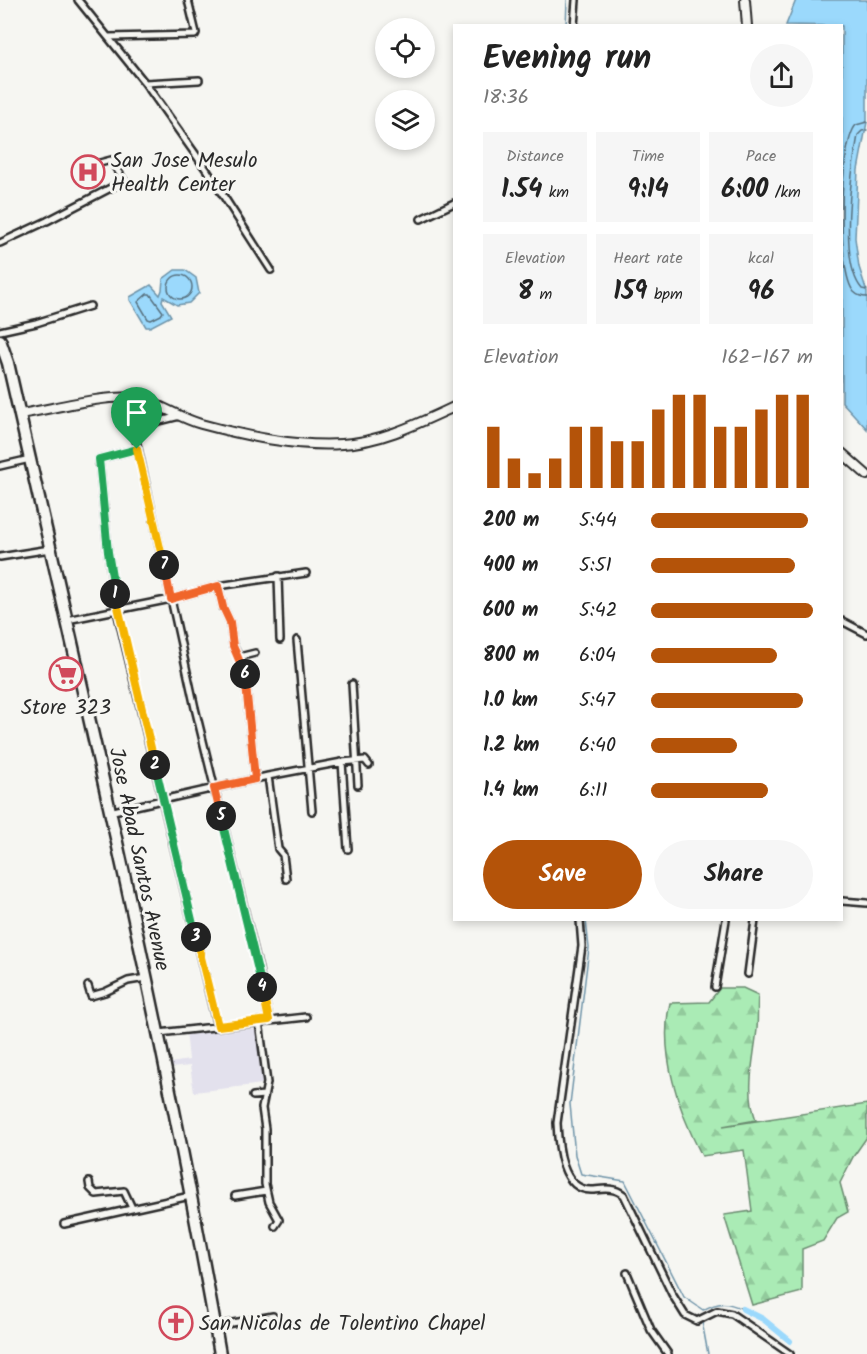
<!DOCTYPE html>
<html lang="en">
<head>
<meta charset="utf-8">
<style>
  body { margin:0; font-family:Kalam,sans-serif; background:#f6f6f6; color:#222; height:100vh; display:flex; flex-direction:column; font-size:22px; white-space:nowrap }
  * { box-sizing:border-box; margin:0 }
  p { font-size:20px; color:#767676 }
  .icon { flex:none; width:33px; height:33px; fill:none; stroke:currentColor; stroke-width:2; stroke-linecap:round; stroke-linejoin:round }
  .map { position:relative; flex:1; overflow:hidden }
  .side { position:absolute; left:453px; top:24px; width:390px; height:897px; display:flex; flex-direction:column; background:#fff; border-radius:0px; box-shadow:0 3px 9px #0003 }
  .side>* { flex:none }
  .controls { position:absolute; left:375px; top:18px; display:grid; gap:12px }
  .controls a { display:grid; place-items:center; width:60px; height:60px; border-radius:50%; background:#fff; box-shadow:0 3px 9px #0003; font-size:30px }
  .pin { position:absolute; display:grid; place-items:center; width:51px; height:51px; color:#fff; margin:-62px -26px; border-radius:50% 50% 50% 0; rotate:-45deg; box-shadow:0 0 6px #0007 }
  .pin .icon { rotate:45deg }
  .km { position:absolute; width:30px; height:30px; margin:-15px; border-radius:50%; background:#222; color:#fff; font-size:16px; line-height:30px; text-align:center }
  .round { display:grid; place-items:center; flex:none; width:63px; height:63px; border-radius:32px; background:#f6f6f6 }
  .summary { display:flex; align-items:center; justify-content:space-between; height:102px; padding:0 30px }
  h1 { font-size:33px; font-weight:800; line-height:45px }
  .stats { display:grid; grid-template-columns:repeat(3,1fr); gap:9px; height:102px; padding:6px 30px }
  .stats div { display:grid; align-content:center; border-radius:0px; background:#f6f6f6; text-align:center }
  .stats b { font-size:26px; font-weight:800 }
  .stats small { font-size:16px; font-weight:400 }
  .stats p { font-size:16px }
  .chart { height:168px; padding:12px 30px }
  .chart p { display:flex; justify-content:space-between }
  .chart svg { width:100%; height:108px; margin-top:6px; stroke:#b45309; stroke-width:6 }
  .action { display:flex; gap:12px; margin-top:auto; padding:12px 30px }
  .action a { flex:1; height:69px; border-radius:36px; background:#b45309; color:#fff; font-size:24px; font-weight:800; line-height:69px; text-align:center }
  .action a+a { background:#f6f6f6; color:#222 }
  ul { padding:0 30px; list-style:none; font-size:20px }
  li { display:grid; grid-template-columns:96px 72px 1fr; align-items:center; height:45px }
  li i { height:15px; border-radius:8px; background:#b45309 }
  .map>svg:first-child { display:block }
  .built { fill:#e3e1ed }
  .forest { fill:url(#forest-firs); stroke:#6a8b70; stroke-width:1.5 }
  .water { fill:#9bd9fc; stroke:#6e93a8; stroke-width:1.5 }
  .lines { fill:none; stroke-linecap:round; stroke-linejoin:round }
  .shore { stroke:#58717f; stroke-width:1.5 }
  .stream { stroke:#6e93a8; stroke-width:1.5 }
  .canal { stroke:#9bd9fc; stroke-width:6 }
  .street-casing { stroke:#2b2b2b; stroke-width:10 }
  .secondary-casing { stroke:#2b2b2b; stroke-width:12 }
  .highway-casing { stroke:#2b2b2b; stroke-width:15 }
  .street { stroke:#f6f6f2; stroke-width:5 }
  .secondary { stroke:#f6f6f2; stroke-width:8 }
  .highway { stroke:#f6f6f2; stroke-width:10 }
  .split-1-casing { stroke:#fff; stroke-width:12 }
  .split-2-casing { stroke:#fff; stroke-width:12 }
  .split-3-casing { stroke:#fff; stroke-width:12 }
  .split-4-casing { stroke:#fff; stroke-width:12 }
  .split-5-casing { stroke:#fff; stroke-width:12 }
  .split-6-casing { stroke:#fff; stroke-width:12 }
  .split-7-casing { stroke:#fff; stroke-width:12 }
  .split-8-casing { stroke:#fff; stroke-width:12 }
  .split-1 { stroke:#22a559; stroke-width:8 }
  .split-2 { stroke:#f5b400; stroke-width:8 }
  .split-3 { stroke:#22a559; stroke-width:8 }
  .split-4 { stroke:#f5b400; stroke-width:8 }
  .split-5 { stroke:#22a559; stroke-width:8 }
  .split-6 { stroke:#f0652b; stroke-width:8 }
  .split-7 { stroke:#f0652b; stroke-width:8 }
  .split-8 { stroke:#f5b400; stroke-width:8 }
  .labels { text-anchor:middle; stroke-width:6; stroke-linejoin:round; paint-order:stroke }
  .poi-label { font-size:21px; fill:#2b2b2b; stroke:#f6f6f2; text-anchor:start }
  .street-label { font-size:21px; fill:#2b2b2b; stroke:#f6f6f2 }
</style>
</head>
<body>
<div class="map">
<svg width="867" height="1354" viewBox="0 0 867 1354">
  <defs>
    <pattern id="forest-firs" width="22" height="20" patternUnits="userSpaceOnUse" patternTransform="scale(1.5)"><rect width="22" height="20" fill="#aaebb5"/><path d="M5 1l3.5 6h-7zM16 11l3.5 6h-7z" fill="#92ca9c"/></pattern>
  </defs>
  <rect width="100%" height="100%" fill="#f6f6f2"/>
  <filter id="ink" filterUnits="userSpaceOnUse"><feTurbulence type="fractalNoise" baseFrequency=".0167" numOctaves="2"/><feDisplacementMap in="SourceGraphic" scale="12" xChannelSelector="R" yChannelSelector="G"/><feConvolveMatrix kernelMatrix="1 2 1 2 8 2 1 2 1" color-interpolation-filters="sRGB"/></filter>
  <g filter="url(#ink)">
    <!-- built -->
    <path class="built" d="M 256,1023 L 263,1084 L 194,1092 L 190,1066 L 171,1068 L 170,1063 L 189,1060 L 186,1031 Z"/>
    <!-- forest -->
    <path class="forest" d="M 720,988 L 743,988 L 758,995 C 757,1006 758,1018 757,1029 C 754,1059 745,1090 756,1120 L 723,1126 L 867,1104 L 867,1137 L 853,1157 L 840,1183 L 848,1212 L 837,1218 L 823,1241 L 802,1249 L 802,1292 L 752,1305 L 724,1215 L 752,1211 L 744,1150 L 702,1156 C 679,1112 658,1052 670,1003 L 709,1002 Z"/>
    <!-- water -->
    <path class="water" d="M 796,0 L 867,0 L 867,122 L 858,170 L 855,238 L 859,267 L 867,292 L 867,429 L 842,402 L 842,26 L 786,25 Z
      M 175,270 L 185,270 L 196,278 L 199,293 L 189,303 L 177,305 L 163,297 L 162,301 L 171,316 L 150,327 L 146,327 L 130,300 L 130,297 L 151,285 L 160,295 L 162,290 L 163,279 Z"/>
    <g class="lines">
      <!-- shore -->
      <path class="shore" d="M 867,122 L 856,125 C 839,144 836,272 854,292 C 858,296 862,297 867,297
        M 867,130 L 862,131 L 858,135 C 852,168 838,262 862,289 L 867,290
        M168 287a12 12 0 1 1 24 0a12 12 0 1 1-24 0Z
        M 147,294 L 150,294 L 163,312 L 161,315 L 151,320 L 148,319 L 138,302 Z"/>
      <!-- stream -->
      <path class="stream" d="M 566,26 L 567,0
        M 586,920 L 589,948 L 570,1104 L 575,1155 L 581,1174 L 625,1181 L 684,1297 L 703,1310 C 719,1301 727,1302 743,1309
        M 704,1319 L 703,1327 L 708,1354"/>
      <!-- canal -->
      <path class="canal" d="M 743,1309 L 763,1319 L 790,1341"/>
      <!-- street casing -->
      <g class="street-casing">
        <path id="street" d="M 78,0 L 145,83 L 208,172 L 271,270
          M 574,26 L 576,0
          M 109,37 L 195,35 L 196,33 L 188,0
          M 145,83 L 199,80
          M 421,219 L 454,203
          M 0,243 L 47,221 L 124,181 L 111,160 L 96,164
          M 0,331 L 36,323 L 90,306
          M 180,416 L 144,425 L 135,430 L 135,435 L 195,708 L 259,970 L 269,1020
          M 137,449 L 99,459 L 108,552 L 117,611 L 217,1026
          M 0,466 L 30,459
          M 0,557 L 50,549
          M 278,576 L 280,640
          M 218,586 L 223,607 L 230,622 L 233,646 L 239,657 L 255,653
          M 67,620 L 171,599 L 218,586 L 306,573
          M 842,621 L 867,634
          M 297,640 L 312,811
          M 239,657 L 245,674 L 255,779
          M 352,684 L 358,785
          M 342,762 L 348,849
          M 268,776 L 278,849 L 283,855 L 286,879
          M 109,812 L 268,776 L 342,762 L 365,760 L 369,765
          M 842,901 L 867,903
          M 580,920 L 582,946 L 557,1123 C 558,1145 561,1192 593,1190 C 604,1189 614,1187 624,1195 L 672,1294 L 685,1315 L 697,1321 L 717,1311 L 732,1314 L 790,1354
          M 748,974 L 755,920
          M 88,986 L 91,996 L 105,992 L 128,981 L 146,978
          M 715,987 L 726,920
          M 259,1021 L 267,1083 L 262,1108 L 265,1129 L 265,1184 L 269,1202 L 279,1220 L 275,1226
          M 159,1033 L 306,1017
          M 253,1096 L 264,1095
          M 89,1182 L 90,1188 L 96,1194 L 124,1191 L 132,1208
          M 235,1196 L 266,1191
          M 64,1224 L 190,1196
          M 627,1273 L 651,1330 L 668,1354
          M 215,1326 L 273,1316"/>
      </g>
      <!-- secondary casing -->
      <g class="secondary-casing">
        <path id="secondary" d="M 745,0 L 747,26
          M 20,414 C 52,409 102,395 133,398 C 157,401 178,418 201,424 C 246,436 296,447 342,444 C 381,442 419,423 454,407
          M 842,453 L 867,475"/>
      </g>
      <!-- highway casing -->
      <g class="highway-casing">
        <path id="highway" d="M 0,340 L 8,363 C 83,693 162,1021 220,1354"/>
      </g>
      <!-- street -->
      <use href="#street" class="street"/>
      <!-- secondary -->
      <use href="#secondary" class="secondary"/>
      <!-- highway -->
      <use href="#highway" class="highway"/>
    </g>
  </g>
  <g class="lines" filter="url(#ink)">
    <!-- split-1 casing -->
    <g class="split-1-casing">
      <path id="split-1" d="M 115,594 L 108,552 L 99,459 L 137,449"/>
    </g>
    <!-- split-2 casing -->
    <g class="split-2-casing">
      <path id="split-2" d="M 115,594 L 155,765"/>
    </g>
    <!-- split-3 casing -->
    <g class="split-3-casing">
      <path id="split-3" d="M 155,765 L 196,937"/>
    </g>
    <!-- split-4 casing -->
    <g class="split-4-casing">
      <path id="split-4" d="M 196,937 L 218,1026 L 269,1020 L 262,987"/>
    </g>
    <!-- split-5 casing -->
    <g class="split-5-casing">
      <path id="split-5" d="M 221,816 L 262,987"/>
    </g>
    <!-- split-6 casing -->
    <g class="split-6-casing">
      <path id="split-6" d="M 221,816 L 214,788 L 255,779 L 245,674"/>
    </g>
    <!-- split-7 casing -->
    <g class="split-7-casing">
      <path id="split-7" d="M 164,565 L 171,599 L 218,586 L 223,607 L 230,622 L 233,646 L 245,674"/>
    </g>
    <!-- split-8 casing -->
    <g class="split-8-casing">
      <path id="split-8" d="M 137,449 L 164,565"/>
    </g>
    <!-- split-1 -->
    <use href="#split-1" class="split-1"/>
    <!-- split-2 -->
    <use href="#split-2" class="split-2"/>
    <!-- split-3 -->
    <use href="#split-3" class="split-3"/>
    <!-- split-4 -->
    <use href="#split-4" class="split-4"/>
    <!-- split-5 -->
    <use href="#split-5" class="split-5"/>
    <!-- split-6 -->
    <use href="#split-6" class="split-6"/>
    <!-- split-7 -->
    <use href="#split-7" class="split-7"/>
    <!-- split-8 -->
    <use href="#split-8" class="split-8"/>
  </g>
  <!-- icons -->
  <defs>
    <g id="hospital-ring" transform="scale(1.725)"><circle r="9.5" fill="#f6f6f2" stroke="#d1495b" stroke-width="1.5"/><path d="M-5-5h3v3.5h4V-5h3V5h-3V1.5h-4V5h-3Z" fill="#d1495b"/></g>
    <g id="supermarket-ring" transform="scale(1.725)"><circle r="9.5" fill="#f6f6f2" stroke="#d1495b" stroke-width="1.5"/><path d="M-6-5.5h2.5l.6 2H6L4.5 2H-2.5L-4.4-4H-6ZM-1.5 3.2a1.3 1.3 0 1 0 .1 0ZM3 3.2a1.3 1.3 0 1 0 .1 0Z" fill="#d1495b"/></g>
    <g id="church-ring" transform="scale(1.725)"><circle r="9.5" fill="#f6f6f2" stroke="#d1495b" stroke-width="1.5"/><path d="M-1.2-6h2.4v3.5h3.3v2.4h-3.3V6h-2.4V-.1h-3.3v-2.4h3.3Z" fill="#d1495b"/></g>
  </defs>
  <g fill-rule="evenodd">
    <use href="#hospital-ring" x="88" y="172"/>
    <use href="#supermarket-ring" x="66" y="674"/>
    <use href="#church-ring" x="176" y="1323"/>
  </g>
  <g class="labels">
    <!-- poi labels -->
    <g class="poi-label">
      <text x="111" y="167">San Jose Mesulo<tspan x="111" dy="24">Health Center</tspan></text>
      <text x="66" y="714" text-anchor="middle">Store 323</text>
      <text x="199" y="1330">San Nicolas de Tolentino Chapel</text>
    </g>
    <!-- street labels -->
    <g class="street-label">
      <text transform="translate(140 859) rotate(78)" y="7">Jose Abad Santos Avenue</text>
    </g>
  </g>
</svg>
<div class="controls">
<a><svg class="icon" aria-label="locate" viewBox="0 0 24 24"><circle cx="12" cy="12" r="6"/><path d="M12 2v4M12 18v4M2 12h4M18 12h4"/></svg></a>
<a><svg class="icon" aria-label="layers" viewBox="0 0 24 24"><path d="M12 4l9 5-9 5-9-5zM3 14l9 5 9-5"/></svg></a>
</div>
<div class="pin" style="left:137px;top:449px;background:#1e9e55"><svg class="icon" aria-label="arrive" viewBox="0 0 24 24"><path d="M6 21V4h12l-3 4 3 4H6"/></svg></div>
<b class="km" style="left:115px;top:594px">1</b>
<b class="km" style="left:155px;top:765px">2</b>
<b class="km" style="left:196px;top:937px">3</b>
<b class="km" style="left:262px;top:987px">4</b>
<b class="km" style="left:221px;top:816px">5</b>
<b class="km" style="left:245px;top:674px">6</b>
<b class="km" style="left:164px;top:565px">7</b>
<section class="side">
<div class="summary"><div><h1>Evening run</h1><p>18:36</p></div><a class="round"><svg class="icon" aria-label="share" viewBox="0 0 24 24"><path d="M12 15V3M7 8l5-5 5 5M5 13v7h14v-7"/></svg></a></div>
<div class="stats">
<div><p>Distance</p><b>1.54<small> km</small></b></div>
<div><p>Time</p><b>9:14</b></div>
<div><p>Pace</p><b>6:00<small> /km</small></b></div>
</div>
<div class="stats">
<div><p>Elevation</p><b>8<small> m</small></b></div>
<div><p>Heart rate</p><b>159<small> bpm</small></b></div>
<div><p>kcal</p><b>96</b></div>
</div>
<div class="chart"><p><span>Elevation</span>162–167 m</p>
<svg viewBox="0 0 160 44" preserveAspectRatio="none"><path d="M5 44V19M15 44V32M25 44V38M35 44V32M45 44V19M55 44V19M65 44V25M75 44V25M85 44V12M95 44V6M105 44V6M115 44V19M125 44V19M135 44V12M145 44V6M155 44V6"/></svg>
</div>
<ul>
<li><b>200 m</b>5:44<i style="width:97%"></i></li>
<li><b>400 m</b>5:51<i style="width:89%"></i></li>
<li><b>600 m</b>5:42<i style="width:100%"></i></li>
<li><b>800 m</b>6:04<i style="width:78%"></i></li>
<li><b>1.0 km</b>5:47<i style="width:94%"></i></li>
<li><b>1.2 km</b>6:40<i style="width:53%"></i></li>
<li><b>1.4 km</b>6:11<i style="width:72%"></i></li>
</ul>
<div class="action"><a>Save</a><a>Share</a></div>
</section>
</div>
</body>
</html>
